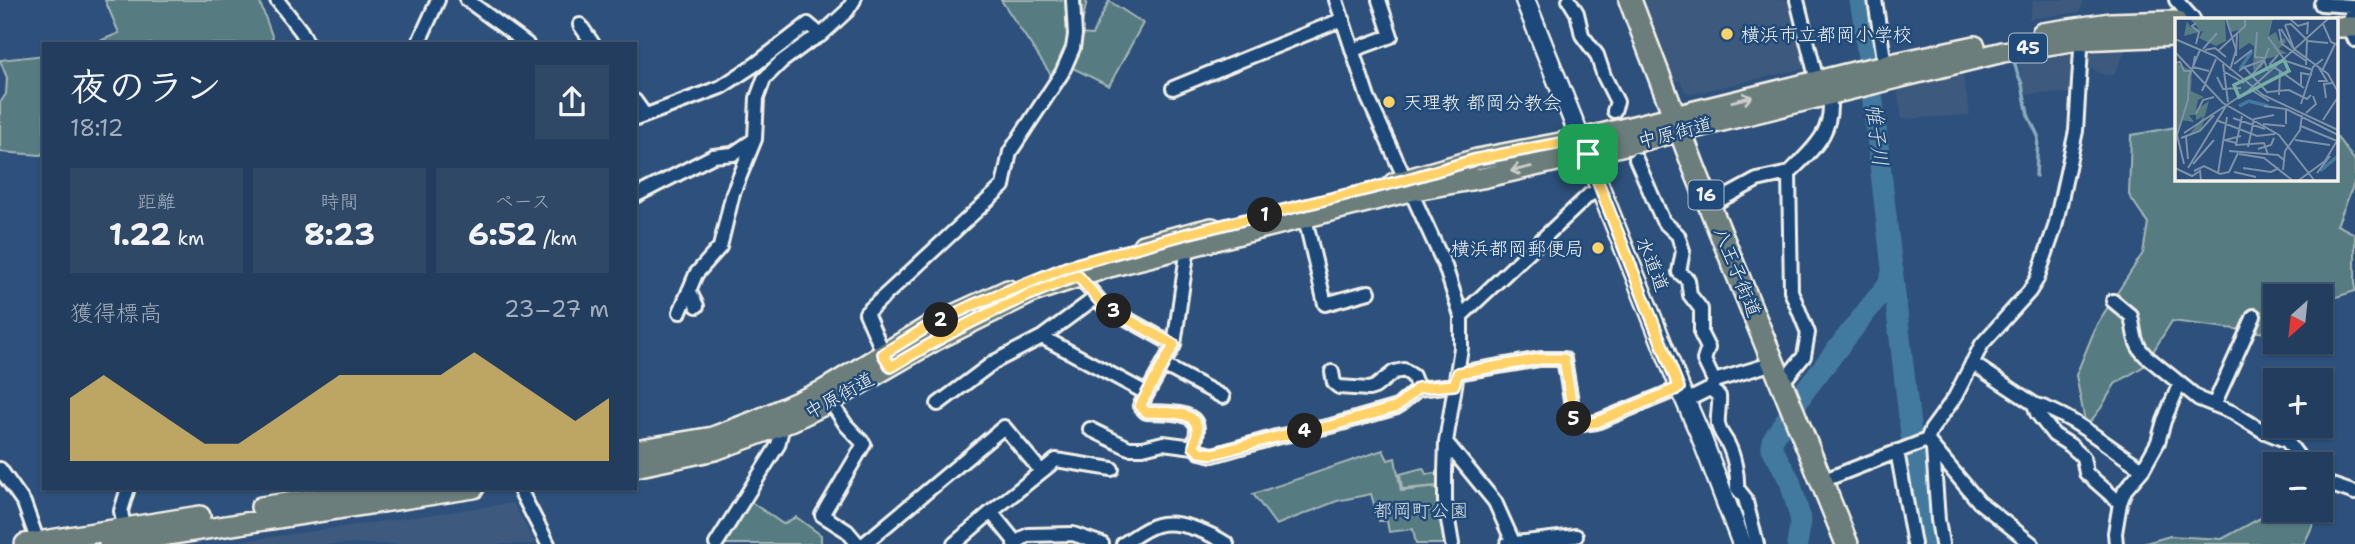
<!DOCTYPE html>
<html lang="ja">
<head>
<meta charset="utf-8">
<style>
  body { margin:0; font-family:"Shantell Sans","Klee One",sans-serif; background:#2e4866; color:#f1f3f6; height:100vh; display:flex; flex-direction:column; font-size:26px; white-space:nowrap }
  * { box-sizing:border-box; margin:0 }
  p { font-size:23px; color:#a2aebc }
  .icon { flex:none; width:38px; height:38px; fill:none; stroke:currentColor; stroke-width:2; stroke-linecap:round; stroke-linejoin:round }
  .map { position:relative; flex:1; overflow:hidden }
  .details { position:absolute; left:42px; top:42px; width:595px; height:448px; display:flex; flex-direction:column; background:#223d5d; border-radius:0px; box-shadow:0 2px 5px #0004,0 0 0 2px #3f5672 }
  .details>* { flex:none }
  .needle { width:46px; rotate:207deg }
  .buttons { position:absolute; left:2263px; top:284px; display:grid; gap:14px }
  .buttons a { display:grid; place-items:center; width:70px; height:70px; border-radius:0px; background:#223d5d; box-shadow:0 2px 5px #0004,0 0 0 2px #3f5672; font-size:35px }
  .pin { position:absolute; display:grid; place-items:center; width:60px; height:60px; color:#fff; margin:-30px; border-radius:14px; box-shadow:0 4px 10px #0006 }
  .km { position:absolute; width:35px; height:35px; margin:-18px; border-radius:50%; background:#222; color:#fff; font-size:19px; line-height:35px; text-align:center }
  .round { display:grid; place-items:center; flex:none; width:74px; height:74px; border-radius:0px; background:#2e4866 }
  .overview { display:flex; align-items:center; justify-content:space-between; height:119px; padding:0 28px }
  h1 { font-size:38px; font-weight:700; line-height:52px }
  .metrics { display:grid; grid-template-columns:repeat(3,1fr); gap:10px; height:119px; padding:7px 28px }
  .metrics div { display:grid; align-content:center; border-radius:0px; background:#2e4866; text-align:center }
  .metrics b { font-size:30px; font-weight:700 }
  .metrics small { font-size:19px; font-weight:400 }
  .metrics p { font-size:19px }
  .chart { height:196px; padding:14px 28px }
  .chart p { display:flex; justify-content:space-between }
  .chart svg { width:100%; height:126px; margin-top:7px; fill:#ffd166; opacity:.7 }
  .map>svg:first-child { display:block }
  .built { fill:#3d5a7e }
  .green { fill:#577c82; stroke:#a6b6b5; stroke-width:2 }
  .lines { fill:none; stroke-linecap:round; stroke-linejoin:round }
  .stream { stroke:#8aaabc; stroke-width:3.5 }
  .river { stroke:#437a9f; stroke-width:21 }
  .street-casing { stroke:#f4f1e8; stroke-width:18 }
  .secondary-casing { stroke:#f4f1e8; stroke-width:23 }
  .primary-casing { stroke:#f4f1e8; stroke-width:24 }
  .highway-casing { stroke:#f4f1e8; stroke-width:26 }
  .street { stroke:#1f4a7a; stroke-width:12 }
  .secondary { stroke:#1f4a7a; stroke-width:18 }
  .primary { stroke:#6c7e7c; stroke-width:19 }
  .highway { stroke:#6c7e7c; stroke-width:21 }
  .oneway { stroke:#cbcec8 }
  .route-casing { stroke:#fff; stroke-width:14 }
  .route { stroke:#ffd166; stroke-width:9 }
  .poi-dot { fill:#ffd166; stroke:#1f4a7a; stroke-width:2.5 }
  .labels { text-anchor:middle; stroke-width:5; stroke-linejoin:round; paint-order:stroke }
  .shield { fill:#1f4a7a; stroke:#b4bfc7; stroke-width:2 }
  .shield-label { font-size:18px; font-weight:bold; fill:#f4f1e8 }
  .poi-label { font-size:19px; fill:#f4f1e8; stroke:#1f4a7a; text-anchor:start }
  .street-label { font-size:19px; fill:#f4f1e8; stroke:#1f4a7a }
  .park-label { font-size:19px; fill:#dcdfd9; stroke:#1f4a7a }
  .water-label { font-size:21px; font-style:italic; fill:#d9dfdd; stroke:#1f4a7a }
  .inset-river { fill:none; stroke:#437a9f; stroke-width:3.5 }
  .inset-road { fill:none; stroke:#7d91a7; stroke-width:2 }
  .view { fill:#76ada5; fill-opacity:0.15; stroke:#76ada5; stroke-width:3.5 }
  .inset-edge { fill:none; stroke:#f4f1e8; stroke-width:3.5 }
</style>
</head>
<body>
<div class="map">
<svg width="2355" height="544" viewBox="0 0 2355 544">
  <rect width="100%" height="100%" fill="#2d517c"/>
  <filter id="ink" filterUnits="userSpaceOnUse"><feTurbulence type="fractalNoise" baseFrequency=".0143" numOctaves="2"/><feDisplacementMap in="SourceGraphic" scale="14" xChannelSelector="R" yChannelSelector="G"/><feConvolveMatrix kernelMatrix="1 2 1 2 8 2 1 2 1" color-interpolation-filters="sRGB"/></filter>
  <g filter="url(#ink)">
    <!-- built -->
    <path class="built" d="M 1640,0 L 1792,0 L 1810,67 L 1691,94 L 1685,91 L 1680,80 L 1673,83 Z
      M 2033,0 L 2084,0 L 2080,12 L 2029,19 Z
      M 2127,47 L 2114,75 L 2104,75 L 2092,69 L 2084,69 L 2085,50 Z
      M 2074,51 L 2077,55 L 2076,93 L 2027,94 L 2017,60 Z
      M 1962,72 L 1970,115 L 1902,119 L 1897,88 Z
      M 513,503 L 535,544 L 221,544 Z"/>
    <!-- green -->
    <path class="green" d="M 105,0 L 259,0 L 275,44 L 93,44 L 119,33 Z
      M 1001,0 L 1087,0 L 1080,34 L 1092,35 L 1109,1 L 1143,23 L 1109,86 L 1073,68 L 1061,83 L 1055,81 Z
      M 44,55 L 44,151 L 41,155 L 0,152 L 0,103 L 6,94 L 7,78 L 0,60 Z
      M 2176,127 L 2176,178 L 2336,178 L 2336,136 L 2355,161 L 2355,181 L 2337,225 L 2355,234 L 2355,291 L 2333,298 L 2321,315 L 2320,296 L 2275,296 L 2275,334 L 2172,321 L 2144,366 L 2115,384 L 2101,408 L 2086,427 L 2076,375 L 2097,324 L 2143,253 L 2148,223 L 2129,195 L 2131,135 Z
      M 1383,450 L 1388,460 L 1395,458 L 1401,491 L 1440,487 L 1447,544 L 1416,544 L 1413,529 L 1389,532 L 1387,521 L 1379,521 L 1371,494 L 1337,501 L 1276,525 L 1253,494 Z
      M 1423,468 L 1426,474 L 1438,473 L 1438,486 L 1402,489 L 1400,474 Z
      M 751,502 L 783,524 L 796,517 L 821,535 L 821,544 L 725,544 Z
      M 2277,509 L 2315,509 L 2319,512 L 2304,544 L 2142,544 L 2170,536 L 2222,539 Z"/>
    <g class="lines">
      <!-- stream -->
      <path class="stream" d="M 2014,60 L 2017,72 L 2022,84 L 2028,115 L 2038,136 L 2036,176"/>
      <!-- river -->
      <path class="river" d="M 1860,0 L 1864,24 L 1922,530 L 1926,544
        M 1797,544 L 1801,521 L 1790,481 L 1772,448 L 1772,441 L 1806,389 L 1888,284 L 1893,270"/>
      <!-- street casing -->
      <g class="street-casing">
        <path id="street" d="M 277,0 L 301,31 L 308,44
          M 467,0 L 527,44
          M 1336,0 L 1368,98 L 1445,266 L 1461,316 L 1461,348 L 1446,442 L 1445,472 L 1445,502 L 1452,544
          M 1569,0 L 1577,13 L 1582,35 L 1597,55 L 1604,76 L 1617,102 L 1614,111
          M 1797,0 L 1817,81
          M 1875,0 L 1885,65
          M 2176,0 L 2193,19
          M 2323,0 L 2321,4 L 2352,6 L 2350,27 L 2355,40
          M 580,25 L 593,44
          M 418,44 L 438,0
          M 1353,50 L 1391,36 L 1379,0
          M 1173,88 L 1343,19
          M 635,101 L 645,115
          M 636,119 L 721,87 L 756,64 L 808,24 L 821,35 L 847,11 L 854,0
          M 1636,159 L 1663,221 L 1678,235 L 1683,251 L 1679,272 L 1688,280 L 1690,295 L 1701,309 L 1701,334 L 1708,348 L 1704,360 L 1714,381
          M 635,196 L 713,156 L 733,154 L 755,139
          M 1711,205 L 1757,180 L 1789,173
          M 1305,218 L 1325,304 L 1369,292
          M 1188,247 L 1174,345 L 1140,406 L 1146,412 C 1160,413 1197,409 1197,429 C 1197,434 1195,442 1194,447 L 1200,452 L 1213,455 L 1276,437 L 1331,426 L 1397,407 L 1418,389 L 1454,385
          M 1078,276 L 1104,306 L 1174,345
          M 689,290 L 697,306
          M 2113,301 L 2131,316 C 2135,332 2133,344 2146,356 L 2199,399 L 2232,412 L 2263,431 L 2287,441 L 2304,464
          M 680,312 L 696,274 L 720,247 L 733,193 L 755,139 L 757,98 L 764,79 L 781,62 L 808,42 L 821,35
          M 1461,316 L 1589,195 L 1600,190
          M 1042,337 L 1146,393
          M 885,357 L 866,313 L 1003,186 L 1010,152 L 1062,73 L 1073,48 L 1075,35 L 1073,0
          M 1972,363 L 2034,404 L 2037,413 L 2054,435 L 2070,445 L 2083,457 L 2086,473 L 2120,503
          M 1163,365 L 1223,397
          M 1332,372 L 1334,383 L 1339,387 L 1369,389 L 1375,387 L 1394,372 L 1404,370 L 1413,376 L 1418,389
          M 1458,373 L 1540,359 L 1564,359 L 1575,425 L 1597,422 L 1680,388
          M 1782,383 L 1804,356 L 1808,333 L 1791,291 L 1789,173 C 1814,148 1835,132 1829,94
          M 1712,386 L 1714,381 L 1774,363
          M 830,401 L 846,425 L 864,444 L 822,515 L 847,531 L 858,544
          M 1686,401 L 1710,389 L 1719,396 C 1720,405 1717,416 1718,424 C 1719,432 1725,438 1728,444 C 1734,456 1738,475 1737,488 L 1745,498 L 1757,544
          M 938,404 L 994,362 L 1042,337 L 1095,298
          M 2034,404 C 2077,417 2105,446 2143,469
          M 2214,405 L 2254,316
          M 1090,429 L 1129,448 L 1143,448 L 1163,443 L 1194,447
          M 1927,440 L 1931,430 L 1955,397 L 1982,344 L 2029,292 L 2037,279 L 2055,227 L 2076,131 L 2081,49 L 2078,34
          M 1927,440 L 1979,502 L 2032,544
          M 1446,442 L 1495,502 L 1513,542
          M 1933,449 L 1938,520 L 1942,544
          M 1897,451 L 1914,544
          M 0,469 L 24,503 L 38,542
          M 1822,481 L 1927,440
          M 2320,481 L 2355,493
          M 519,488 L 548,544
          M 124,528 L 121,511 L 128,488
          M 716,544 L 778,445 L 783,425
          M 864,544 L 1004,427 L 1041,471
          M 954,544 L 991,512
          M 1014,544 L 1028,535 L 1073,534 L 1102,544
          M 1017,544 L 991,512 L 1056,460 L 1112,469
          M 1123,544 C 1133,538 1145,528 1157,525 C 1178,519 1210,533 1227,544
          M 1507,544 L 1576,536
          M 2116,544 L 2115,533 L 2120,503 L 2125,490 L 2143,469 L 2158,442 L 2164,421 L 2179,385"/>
      </g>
      <!-- secondary casing -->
      <g class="secondary-casing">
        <path id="secondary" d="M 1525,0 L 1680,388 L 1700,434 L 1742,544"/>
      </g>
      <!-- primary casing -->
      <g class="primary-casing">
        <path id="primary" d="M 2336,27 L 2355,27
          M 2042,33 L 2110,23 L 2176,21
          M 1394,183 L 1477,159 L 1581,139 L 1858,71 L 1975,46
          M 1143,245 L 1212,228
          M 635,450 L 713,437 L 757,420 L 822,391 L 929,326 L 1008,290
          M 635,467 L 715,450 L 783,425 L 820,407 L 934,341 L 1033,292 L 1109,267 L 1410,191 L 1482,178 L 1588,154 L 2003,52 L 2079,40 L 2176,36
          M 261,507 L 387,488
          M 25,544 L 200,516
          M 109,544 L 474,488"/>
      </g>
      <!-- highway casing -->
      <g class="highway-casing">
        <path id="highway" d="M 1630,0 L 1695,170 L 1847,544"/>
      </g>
      <!-- street -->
      <use href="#street" class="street"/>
      <!-- secondary -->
      <use href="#secondary" class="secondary"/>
      <!-- primary -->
      <use href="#primary" class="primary"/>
      <!-- highway -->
      <use href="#highway" class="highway"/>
    </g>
    <!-- one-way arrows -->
    <defs><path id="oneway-shaft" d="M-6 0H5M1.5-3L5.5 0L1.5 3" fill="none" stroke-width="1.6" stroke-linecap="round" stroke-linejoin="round" transform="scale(1.75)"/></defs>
    <g class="oneway">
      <use href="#oneway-shaft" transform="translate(1742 99) rotate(-14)"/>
      <use href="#oneway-shaft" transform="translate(1521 169) rotate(167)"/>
    </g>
  </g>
  <g class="lines" filter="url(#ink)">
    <!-- route casing -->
    <g class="route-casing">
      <path id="route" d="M 1581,139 L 1679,388 L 1597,422 L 1575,425 L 1564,359 L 1540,359 L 1458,373 L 1454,385 L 1418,388 L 1397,407 L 1331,426 L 1276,437 L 1213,454 L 1200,452 L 1194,447 C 1195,442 1198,434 1197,429 C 1197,409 1160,413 1146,412 L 1140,406 L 1174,345 L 1104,306 L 1078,276 C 1012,299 951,331 891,367 L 883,354 L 929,326 L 973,305 L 1069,266 L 1186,234 L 1405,180 L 1477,159 Z"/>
    </g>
    <!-- route -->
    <use href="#route" class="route"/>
  </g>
  <!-- markers -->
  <g class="poi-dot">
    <circle cx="1727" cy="34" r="7"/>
    <circle cx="1389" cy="102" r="7"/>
    <circle cx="1598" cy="248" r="7"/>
  </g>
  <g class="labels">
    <!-- shield labels -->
    <g class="shield">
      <rect x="2009" y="33.5" width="38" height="29" rx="5"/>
      <rect x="1688.5" y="180.5" width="35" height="29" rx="5"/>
    </g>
    <g class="shield-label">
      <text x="2028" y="54">45</text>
      <text x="1706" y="201">16</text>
    </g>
    <!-- poi labels -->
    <g class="poi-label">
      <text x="1741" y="41">横浜市立都岡小学校</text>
      <text x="1403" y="109">天理教 都岡分教会</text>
      <text x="1584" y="255" text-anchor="end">横浜都岡郵便局</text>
    </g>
    <!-- street labels -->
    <g class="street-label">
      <text transform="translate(1675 132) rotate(-14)" y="7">中原街道</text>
      <text transform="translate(1653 264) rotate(68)" y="7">水道道</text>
      <text transform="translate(1738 272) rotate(68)" y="7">八王子街道</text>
      <text transform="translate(839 395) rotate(-29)" y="7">中原街道</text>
    </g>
    <!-- park labels -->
    <g class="park-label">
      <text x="1421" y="517">都岡町公園</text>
    </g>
    <!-- water labels -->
    <g class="water-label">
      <text transform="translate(1877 135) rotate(83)" y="7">帷子川</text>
    </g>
  </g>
  <!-- overview -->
  <g transform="translate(2175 18)">
    <rect width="163" height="163" fill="#2d517c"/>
    <path d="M 50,0 L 51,23 L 41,28 L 24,20 L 28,13 L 9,18 L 12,3 L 15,9 L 24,11 L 16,2 ZM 52,0 L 98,0 L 94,18 L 101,14 L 104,23 L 109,20 L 111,24 L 104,31 L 112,35 L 91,41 L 86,50 L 78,52 L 79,28 L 74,25 L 64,32 L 64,12 L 56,14 ZM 0,35 L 3,46 L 17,53 L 16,73 L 29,79 L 23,82 L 21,92 L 34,83 L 26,112 L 13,118 L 29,98 L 21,102 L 21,97 L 14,97 L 19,104 L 6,102 L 0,124 Z" fill="#577c82"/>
    <path class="inset-river" d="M 65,51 L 77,33M 64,88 L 74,83 L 93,88M 145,153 L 163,138"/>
    <path class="inset-road" d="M 51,0 L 61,32 L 55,52M 114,0 L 123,8 L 133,5 L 132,16M 148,6 L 156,24 L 163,27M 110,7 L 119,31 L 153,56 L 163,74M 110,7 L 116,6 L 133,23 L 153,25M 104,11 L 107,26 L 131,43M 106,11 L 118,30M 82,14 L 80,39 L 90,40 L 94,30M 93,19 L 111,44M 0,21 L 40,38 L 88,77 L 163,112M 21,26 L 24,14 L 17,8 L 21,5M 28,31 L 42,15M 30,32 L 40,30 L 51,39M 43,33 L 70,8 L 70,1M 0,34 L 48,85 L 104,117 L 139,162M 103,37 L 95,46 L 129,70M 20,38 L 18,49 L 34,53M 61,38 L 62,16M 111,43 L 138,52M 0,45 L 5,44 L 9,53 L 16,53M 48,46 L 53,84M 59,46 L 77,32M 131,47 L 132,23M 70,49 L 89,42 L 93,53M 48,53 L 69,65M 64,53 L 69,49 L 93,75M 147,53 L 160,26M 42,59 L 48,71 L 66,70M 75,59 L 89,43M 143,63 L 152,63 L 144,50M 126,69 L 126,55 L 137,57M 75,71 L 94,83M 27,73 L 41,41M 93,74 L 114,72 L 132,81 L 136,77M 104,77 L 105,53M 151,80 L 149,66 L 159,65M 126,86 L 138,49 L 148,41M 89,88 L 111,91 L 111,106M 111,91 L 163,117M 131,95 L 141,86 L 138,78M 21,96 L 28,82 L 39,79M 67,98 L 61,127 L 89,125 L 93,137M 58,100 L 90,111M 41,102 L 82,118 L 100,116M 148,102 L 163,79M 88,106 L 110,108M 126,108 L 162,123M 9,115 L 73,73 L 154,0M 11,119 L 13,141M 6,120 L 25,113 L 39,97M 120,122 L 155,127M 61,125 L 50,122 L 66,118M 73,129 L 79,101 L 99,97M 83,131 L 96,127 L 99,120M 54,133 L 103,137 L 110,143M 64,136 L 89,140 L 117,162M 9,146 L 2,117 L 13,82 L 14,58 L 25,32M 18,146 L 39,122M 0,150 L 17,158 L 25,153 L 26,162M 13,150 L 51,88M 68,150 L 96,154 L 104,150M 108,152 L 110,133 L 125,112 L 127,97M 19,153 L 29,148 L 45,156 L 54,154M 54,154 L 63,135M 59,154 L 81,159M 43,155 L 52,99M 142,155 L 155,138M 124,162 L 150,143 L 163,121"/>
    <path class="view" d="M 109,42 L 114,53 L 64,79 L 59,67 Z"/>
    <rect width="163" height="163" class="inset-edge"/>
  </g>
</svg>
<div class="buttons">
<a><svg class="needle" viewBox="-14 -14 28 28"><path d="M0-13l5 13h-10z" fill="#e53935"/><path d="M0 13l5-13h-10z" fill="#a2aebc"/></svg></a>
<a>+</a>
<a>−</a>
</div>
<div class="pin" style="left:1588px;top:154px;background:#1e9e55"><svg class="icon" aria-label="arrive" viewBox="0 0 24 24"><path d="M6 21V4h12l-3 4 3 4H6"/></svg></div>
<b class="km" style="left:1265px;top:215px">1</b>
<b class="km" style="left:941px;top:320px">2</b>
<b class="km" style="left:1114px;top:311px">3</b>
<b class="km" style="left:1305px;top:431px">4</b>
<b class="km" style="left:1574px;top:419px">5</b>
<section class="details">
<div class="overview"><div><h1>夜のラン</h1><p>18:12</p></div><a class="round"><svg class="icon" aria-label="share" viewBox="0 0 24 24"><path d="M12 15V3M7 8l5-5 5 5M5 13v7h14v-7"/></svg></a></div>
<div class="metrics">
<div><p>距離</p><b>1.22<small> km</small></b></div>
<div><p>時間</p><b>8:23</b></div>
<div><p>ペース</p><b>6:52<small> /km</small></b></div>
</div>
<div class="chart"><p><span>獲得標高</span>23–27 m</p>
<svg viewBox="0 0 160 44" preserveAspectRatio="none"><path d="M0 44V22L10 14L20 22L30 30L40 38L50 38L60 30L70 22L80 14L90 14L100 14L110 14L120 6L130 14L140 22L150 30L160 22V44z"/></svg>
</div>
</section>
</div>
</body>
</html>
